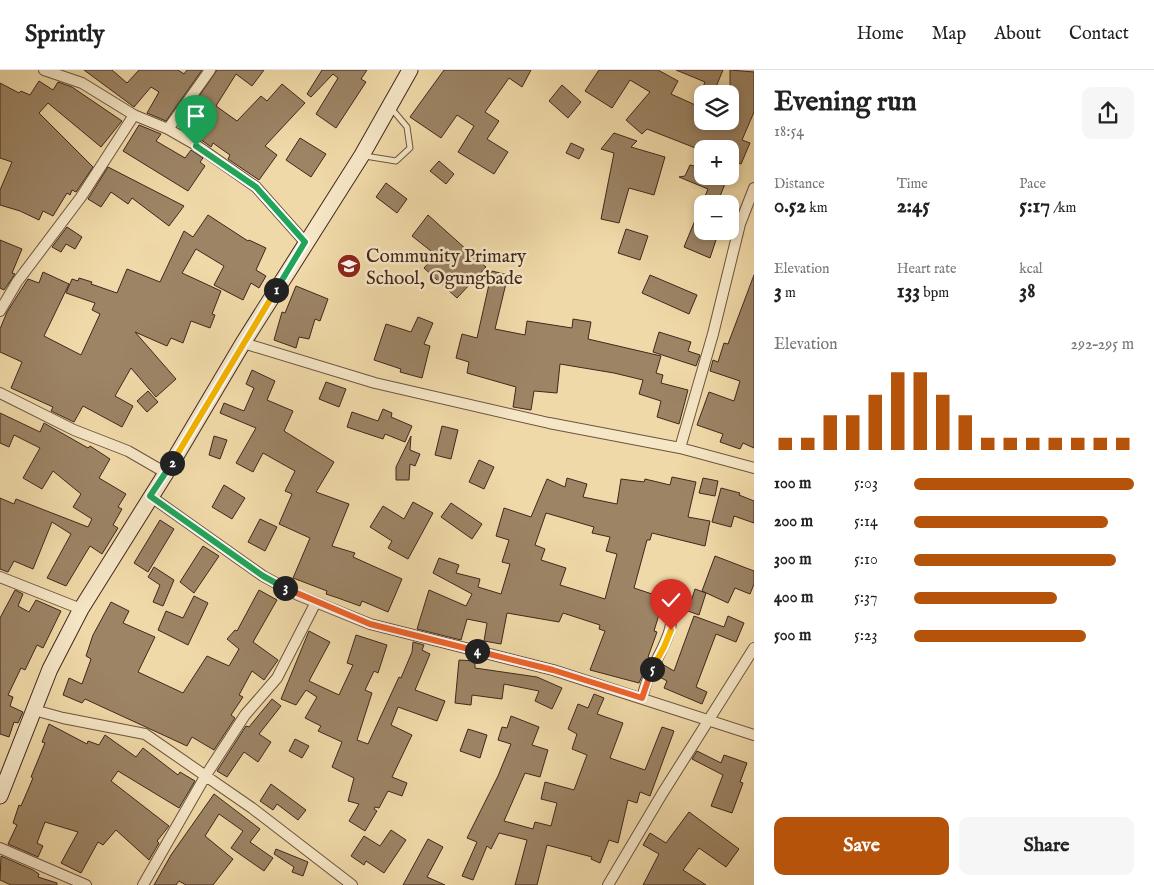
<!DOCTYPE html>
<html lang="en">
<head>
<meta charset="utf-8">
<style>
  body { margin:0; font-family:"IM FELL English",serif; background:#f6f6f6; color:#222; height:100vh; display:flex; flex-direction:column; font-size:19px; white-space:nowrap }
  * { box-sizing:border-box; margin:0 }
  p { font-size:16px; color:#767676 }
  .icon { flex:none; width:28px; height:28px; fill:none; stroke:currentColor; stroke-width:2; stroke-linecap:round; stroke-linejoin:round }
  .map { position:relative; flex:1; overflow:hidden }
  .panel { display:flex; flex-direction:column; background:#fff; width:400px }
  .panel>* { flex:none }
  .fabs { position:absolute; left:694px; top:15px; display:grid; gap:10px }
  .fabs a { display:grid; place-items:center; width:45px; height:45px; border-radius:10px; background:#fff; box-shadow:0 2px 8px #0003; font-size:25px }
  .pin { position:absolute; display:grid; place-items:center; width:42px; height:42px; color:#fff; margin:-51px -21px; border-radius:50% 50% 50% 0; rotate:-45deg; box-shadow:0 0 5px #0007 }
  .pin .icon { rotate:45deg }
  .km { position:absolute; width:25px; height:25px; margin:-12px; border-radius:50%; background:#222; color:#fff; font-size:14px; line-height:25px; text-align:center }
  .round { display:grid; place-items:center; flex:none; width:52px; height:52px; border-radius:10px; background:#f6f6f6 }
  .summary { display:flex; align-items:center; justify-content:space-between; height:85px; padding:0 20px }
  h1 { font-size:28px; font-weight:700; line-height:38px }
  .stats { display:grid; grid-template-columns:repeat(3,1fr); gap:8px; height:85px; padding:5px 20px }
  .stats div { display:grid; align-content:center }
  .stats b { font-size:21px; font-weight:700 }
  .stats small { font-size:14px; font-weight:400 }
  .stats p { font-size:14px }
  .chart { height:140px; padding:10px 20px }
  .chart p { display:flex; justify-content:space-between }
  .chart svg { width:100%; height:90px; margin-top:5px; stroke:#b45309; stroke-width:6 }
  .action { display:flex; gap:10px; margin-top:auto; padding:10px 20px }
  .action a { flex:1; height:58px; border-radius:10px; background:#b45309; color:#fff; font-size:20px; font-weight:700; line-height:58px; text-align:center }
  .action a+a { background:#f6f6f6; color:#222 }
  ul { padding:0 20px; list-style:none; font-size:16px }
  li { display:grid; grid-template-columns:80px 60px 1fr; align-items:center; height:38px }
  li i { height:12px; border-radius:6px; background:#b45309 }
  header { display:flex; align-items:center; gap:30px; box-sizing:border-box; height:70px; padding:0 25px; background:#fff; border-bottom:1px solid #e0e0e0 }
  header strong { font-size:24px }
  nav { display:flex; gap:28px; margin-inline-start:auto; font-size:18px }
  main { display:flex; flex:1; min-height:0 }
  .map>svg:first-child { display:block }
  .building { fill:#9c8465; stroke:#41271d; fill-rule:evenodd }
  .lines { fill:none; stroke-linecap:round; stroke-linejoin:round }
  .lane-casing { stroke:#6d5440; stroke-width:7 }
  .street-casing { stroke:#6d5440; stroke-width:12 }
  .secondary-casing { stroke:#41271d; stroke-width:17 }
  .lane { stroke:#f5e6c6; stroke-width:5 }
  .street { stroke:#f5e6c6; stroke-width:10 }
  .secondary { stroke:#f5e6c6; stroke-width:15 }
  .split-1-casing { stroke:#fff; stroke-width:10 }
  .split-2-casing { stroke:#fff; stroke-width:10 }
  .split-3-casing { stroke:#fff; stroke-width:10 }
  .split-4-casing { stroke:#fff; stroke-width:10 }
  .split-5-casing { stroke:#fff; stroke-width:10 }
  .split-6-casing { stroke:#fff; stroke-width:10 }
  .split-1 { stroke:#22a559; stroke-width:6 }
  .split-2 { stroke:#f5b400; stroke-width:6 }
  .split-3 { stroke:#22a559; stroke-width:6 }
  .split-4 { stroke:#f0652b; stroke-width:6 }
  .split-5 { stroke:#f0652b; stroke-width:6 }
  .split-6 { stroke:#f5b400; stroke-width:6 }
  .labels { text-anchor:middle; stroke-width:5; stroke-linejoin:round; paint-order:stroke }
  .poi-label { font-size:19px; fill:#41271d; stroke:#f5e6c6; text-anchor:start }
</style>
</head>
<body>
<header>
<strong>Sprintly</strong>
<nav><a>Home</a><a>Map</a><a>About</a><a>Contact</a></nav>
</header>
<main>
<div class="map">
<svg width="754" height="815" viewBox="0 0 754 815">
  <rect width="100%" height="100%" fill="#f0d9a8"/>
  <filter id="stains"><feTurbulence type="fractalNoise" baseFrequency=".004" numOctaves="4"/><feColorMatrix values="0 0 0 0 .2 0 0 0 0 .09 0 0 0 0 .02 0 0 0 .5 -.17"/></filter>
  <radialGradient id="worn" r=".72"><stop offset=".6" stop-color="#630" stop-opacity="0"/><stop offset="1" stop-color="#630" stop-opacity=".3"/></radialGradient>
  <!-- building -->
  <path class="building" d="M 84,0 L 112,0 L 127,13 L 139,0 L 178,0 L 184,4 L 187,0 L 202,0 L 166,51 L 147,43 L 159,22 L 151,17 L 134,37 Z
    M 217,0 L 264,0 L 252,16 L 236,4 L 216,36 L 237,51 L 261,26 L 267,31 L 282,14 L 305,33 L 265,76 L 277,85 L 259,110 L 228,89 L 230,85 L 213,73 L 211,77 L 180,54 Z
    M 322,0 L 367,0 L 361,9 L 366,12 L 336,58 L 316,44 L 338,8 L 333,4 L 311,27 L 307,24 Z
    M 444,0 L 531,0 L 522,17 L 509,8 L 485,42 L 499,51 L 487,69 L 508,82 L 494,104 L 458,82 L 474,56 L 457,45 L 441,68 L 410,47 Z
    M 599,0 L 658,0 L 678,11 L 671,24 L 702,38 L 702,51 L 730,51 L 730,0 L 754,2 L 754,42 L 742,70 L 750,73 L 741,94 L 730,89 L 730,79 L 698,79 L 647,59 L 642,64 L 626,50 L 650,22 L 630,10 L 612,38 L 585,21 Z
    M 676,0 L 723,0 L 713,24 L 700,24 L 705,12 Z
    M 39,11 L 53,20 L 58,12 L 72,17 L 122,51 L 101,77 L 48,33 L 39,43 L 93,97 L 76,122 L 72,120 L 70,125 L 67,123 L 53,146 L 43,141 L 39,150 L 20,141 L 0,135 L 0,120 L 12,92 L 0,88 L 0,13 L 19,23 L 21,21 L 30,25 Z
    M 562,15 L 581,32 L 568,48 L 549,31 Z
    M 139,55 L 161,64 L 156,71 L 185,88 L 191,80 L 203,88 L 200,92 L 205,96 L 188,121 L 123,81 Z
    M 614,63 L 637,71 L 631,77 L 665,87 L 654,125 L 629,118 L 619,153 L 601,149 L 614,83 L 601,79 Z
    M 300,68 L 326,84 L 311,107 L 286,90 Z
    M 571,73 L 584,79 L 579,89 L 566,83 Z
    M 439,91 L 454,104 L 446,114 L 430,101 Z
    M 690,95 L 702,98 L 702,106 L 728,106 L 717,134 L 702,134 L 702,161 L 717,167 L 710,188 L 684,177 L 708,119 L 679,107 L 685,106 Z
    M 108,97 L 184,136 L 169,156 L 132,128 L 128,134 L 111,122 L 101,137 L 88,129 Z
    M 386,113 L 407,129 L 397,143 L 376,127 Z
    M 208,145 L 248,171 L 249,170 L 266,178 L 256,200 L 266,206 L 259,218 L 251,213 L 243,230 L 214,215 L 224,196 L 196,179 L 182,203 L 221,221 L 212,244 L 215,245 L 210,258 L 191,251 L 183,273 L 171,268 L 167,276 L 135,262 L 176,309 L 156,327 L 131,298 L 115,326 L 133,336 L 122,357 L 83,336 L 74,352 L 51,341 L 53,337 L 11,318 L 22,292 L 0,282 L 0,259 L 7,242 L 28,209 L 39,213 L 43,202 L 69,214 L 44,266 L 81,285 L 100,244 L 92,240 L 95,233 L 66,223 L 72,209 L 78,211 L 79,208 L 92,212 L 91,214 L 117,223 L 127,199 L 160,212 L 184,161 L 193,167 Z
    M 428,145 L 486,197 L 457,228 L 424,198 L 436,185 L 412,166 Z
    M 67,157 L 82,167 L 75,179 L 66,174 L 61,182 L 52,177 Z
    M 626,159 L 648,166 L 640,190 L 618,183 Z
    M 0,170 L 22,179 L 12,203 L 15,204 L 4,220 L 0,218 Z
    M 492,201 L 508,205 L 495,259 L 525,265 L 527,251 L 572,258 L 573,249 L 591,252 L 588,269 L 661,286 L 656,303 L 663,305 L 661,313 L 688,320 L 679,354 L 657,347 L 661,331 L 639,324 L 643,310 L 614,303 L 560,294 L 557,323 L 534,321 L 531,340 L 513,337 L 516,317 L 467,303 L 469,292 L 456,288 L 462,264 L 477,268 Z
    M 650,205 L 697,225 L 689,244 L 642,223 Z
    M 754,205 L 754,378 L 743,373 L 740,379 L 720,372 L 723,364 L 697,355 L 709,322 L 734,331 L 740,311 L 710,301 L 713,290 L 718,292 L 724,273 L 728,274 Z
    M 296,216 L 328,229 L 320,251 L 315,249 L 309,269 L 299,267 L 296,278 L 274,270 L 282,242 L 285,243 Z
    M 418,247 L 433,253 L 424,274 L 430,276 L 422,308 L 400,302 L 401,299 L 374,290 L 386,254 L 411,262 Z
    M 659,262 L 691,272 L 688,281 L 700,285 L 696,296 L 653,282 Z
    M 252,300 L 275,311 L 267,330 L 293,341 L 284,361 L 334,392 L 316,422 L 349,434 L 332,476 L 355,483 L 353,487 L 402,509 L 388,542 L 362,531 L 360,536 L 338,528 L 326,524 L 327,521 L 293,508 L 310,468 L 279,454 L 292,424 L 285,421 L 295,401 L 263,383 L 253,402 L 236,393 L 256,358 L 220,343 L 224,333 L 244,341 L 254,318 L 246,314 Z
    M 326,312 L 346,319 L 339,337 L 319,329 Z
    M 148,321 L 158,332 L 147,342 L 137,331 Z
    M 383,339 L 392,343 L 391,347 L 412,356 L 405,372 L 385,364 L 383,369 L 347,357 L 352,342 L 378,351 Z
    M 0,343 L 40,362 L 44,353 L 88,378 L 90,376 L 110,389 L 99,408 L 126,424 L 118,437 L 122,439 L 113,455 L 118,458 L 102,484 L 90,476 L 66,516 L 47,508 L 71,464 L 52,452 L 33,499 L 14,491 L 8,502 L 0,499 L 0,428 L 14,434 L 16,429 L 88,457 L 92,449 L 73,437 L 81,424 L 53,401 L 42,419 L 23,408 L 40,378 L 14,365 L 9,377 L 0,373 Z
    M 442,356 L 458,360 L 451,389 L 435,385 Z
    M 214,366 L 227,370 L 220,389 L 209,385 Z
    M 411,366 L 410,380 L 420,384 L 415,396 L 410,394 L 409,410 L 396,410 L 396,397 Z
    M 479,390 L 494,397 L 484,419 L 469,412 Z
    M 672,407 L 696,412 L 688,447 L 710,451 L 705,476 L 652,463 L 650,470 L 647,470 L 634,518 L 664,528 L 654,561 L 657,562 L 648,587 L 650,588 L 639,613 L 590,600 L 605,561 L 599,559 L 600,555 L 563,543 L 559,552 L 507,543 L 501,574 L 484,571 L 487,553 L 467,549 L 461,570 L 417,559 L 429,520 L 466,536 L 472,524 L 433,503 L 439,488 L 459,495 L 456,503 L 480,509 L 478,517 L 501,524 L 510,494 L 502,492 L 509,470 L 496,466 L 504,438 L 531,447 L 547,409 L 565,417 L 567,408 L 587,414 L 583,427 L 617,434 L 621,409 L 644,412 L 645,409 L 670,415 ZM 546,443 L 594,457 L 592,463 L 610,467 L 606,481 L 617,484 L 605,529 L 560,515 L 566,498 L 541,490 L 545,479 L 535,475 Z
    M 703,408 L 718,411 L 715,426 L 699,423 Z
    M 224,415 L 245,428 L 232,449 L 212,437 Z
    M 721,418 L 740,423 L 739,425 L 754,431 L 754,453 L 734,446 L 731,457 L 712,452 Z
    M 413,432 L 433,443 L 408,489 L 388,478 L 392,471 L 370,457 L 383,436 L 404,449 Z
    M 451,433 L 482,454 L 472,469 L 441,447 Z
    M 260,449 L 277,457 L 265,481 L 248,472 Z
    M 160,450 L 174,459 L 148,502 L 134,493 Z
    M 203,476 L 219,486 L 194,523 L 180,512 Z
    M 715,486 L 754,501 L 754,514 L 750,524 L 735,518 L 728,533 L 702,521 Z
    M 154,497 L 174,510 L 163,536 L 153,532 L 160,515 L 148,507 Z
    M 695,519 L 706,523 L 699,545 L 688,541 Z
    M 15,520 L 23,524 L 18,536 L 29,542 L 36,530 L 61,541 L 43,578 L 37,575 L 25,600 L 21,598 L 8,625 L 13,627 L 10,636 L 23,642 L 18,653 L 14,652 L 9,667 L 0,664 L 0,548 Z
    M 259,520 L 277,530 L 253,572 L 278,590 L 264,610 L 252,601 L 239,625 L 243,627 L 231,645 L 235,648 L 214,680 L 192,667 L 187,676 L 85,629 L 82,633 L 63,625 L 69,608 L 82,614 L 91,589 L 86,586 L 93,565 L 111,532 L 129,541 L 123,553 L 155,567 L 138,602 L 183,623 L 207,586 L 229,596 L 239,579 L 227,569 L 235,560 L 237,561 Z
    M 194,526 L 208,533 L 188,575 L 158,560 L 166,541 L 183,548 Z
    M 694,546 L 724,557 L 728,546 L 744,553 L 736,572 L 716,564 L 696,617 L 707,622 L 702,634 L 664,618 L 667,611 L 656,605 L 662,594 L 674,601 Z
    M 309,561 L 330,572 L 309,611 L 339,625 L 353,595 L 347,593 L 356,565 L 387,575 L 378,603 L 374,601 L 365,620 L 372,623 L 357,670 L 368,674 L 399,607 L 401,608 L 412,582 L 413,572 L 424,575 L 422,580 L 430,584 L 415,620 L 445,631 L 437,651 L 398,637 L 391,655 L 412,665 L 392,707 L 407,713 L 402,726 L 388,721 L 379,738 L 375,737 L 374,739 L 377,741 L 365,761 L 349,751 L 359,734 L 348,731 L 354,708 L 332,697 L 342,672 L 318,661 L 321,656 L 305,648 L 317,627 L 306,620 L 296,635 L 281,629 Z
    M 459,590 L 475,591 L 475,598 L 537,607 L 562,618 L 552,639 L 535,631 L 539,621 L 504,614 L 502,629 L 472,625 L 471,635 L 455,633 Z
    M 594,624 L 604,628 L 597,644 L 623,653 L 610,688 L 645,700 L 662,657 L 674,661 L 650,726 L 640,722 L 637,733 L 628,730 L 618,773 L 609,770 L 600,793 L 591,789 L 592,787 L 547,775 L 537,815 L 515,815 L 527,770 L 499,763 L 491,779 L 487,776 L 473,810 L 462,806 L 477,772 L 467,768 L 498,706 L 511,674 L 498,670 L 502,657 L 507,658 L 511,646 L 539,657 L 532,675 L 548,680 L 540,707 L 525,703 L 504,751 L 533,759 L 535,752 L 551,756 L 557,733 L 541,729 L 545,712 L 574,720 L 587,685 L 572,679 L 577,664 L 568,659 L 578,634 L 588,638 Z
    M 272,629 L 281,636 L 259,664 L 271,672 L 258,692 L 244,682 L 227,707 L 217,701 L 246,656 L 249,657 Z
    M 49,654 L 87,674 L 88,671 L 99,675 L 105,665 L 136,687 L 143,678 L 178,705 L 180,702 L 195,711 L 179,738 L 118,701 L 111,711 L 169,756 L 157,771 L 159,773 L 149,790 L 116,760 L 103,775 L 98,772 L 81,803 L 61,793 L 78,762 L 45,752 L 37,773 L 43,776 L 38,787 L 8,774 L 17,755 L 13,753 L 19,735 L 21,736 L 33,708 L 31,707 L 45,673 L 42,672 Z
    M 468,659 L 487,665 L 480,688 L 460,681 Z
    M 295,669 L 309,676 L 302,688 L 289,681 Z
    M 697,681 L 721,693 L 724,685 L 747,693 L 740,712 L 743,713 L 732,743 L 711,736 L 723,705 L 692,689 Z
    M 271,714 L 306,740 L 298,750 L 277,734 L 273,740 L 260,731 Z
    M 214,724 L 260,759 L 250,772 L 273,788 L 264,801 L 231,778 L 243,761 L 219,744 L 205,766 L 233,789 L 213,815 L 186,815 L 179,811 L 176,815 L 154,815 L 171,785 Z
    M 689,742 L 739,779 L 726,797 L 699,778 L 683,800 L 706,815 L 643,815 L 659,784 L 643,775 L 650,763 L 666,773 Z
    M 391,760 L 406,770 L 384,803 L 366,791 L 364,795 L 351,786 L 364,766 L 380,776 Z
    M 428,769 L 443,777 L 427,807 L 445,815 L 403,815 Z
    M 276,779 L 308,792 L 303,806 L 292,802 L 294,797 L 274,784 Z
    M 1,786 L 33,800 L 39,804 L 38,807 L 57,813 L 57,815 L 11,815 L 0,810 Z"/>
  <g class="lines">
    <!-- lane casing -->
    <g class="lane-casing">
      <path id="lane" d="M 365,86 L 396,91 L 410,78 L 407,57 L 391,38"/>
    </g>
    <!-- street casing -->
    <g class="street-casing">
      <path id="street" d="M 44,0 L 82,13 L 134,45 L 168,59 L 196,75 L 256,117 L 305,172
        M 168,59 L 210,0
        M 0,241 L 17,212 L 81,127 L 134,45
        M 243,273 L 375,313 L 549,353 L 680,378 L 754,398
        M 0,323 L 74,360 L 128,381 L 166,403
        M 680,378 L 713,264 L 740,154 L 754,118
        M 150,426 L 263,506 L 298,525 L 370,554 L 553,600 L 754,665
        M 0,507 L 81,539
        M 642,628 C 645,617 648,605 654,595 C 670,565 676,552 670,517
        M 34,640 L 63,648 L 145,664 L 252,738 L 352,815
        M 0,778 L 86,815
        M 143,815 L 206,705 L 245,645 L 277,608 L 316,532
        M 608,815 L 662,724 L 754,578"/>
    </g>
    <!-- secondary casing -->
    <g class="secondary-casing">
      <path id="secondary" d="M 0,726 L 50,599 L 81,539 L 166,403 L 243,273 L 362,85 L 410,0"/>
    </g>
    <!-- lane -->
    <use href="#lane" class="lane"/>
    <!-- street -->
    <use href="#street" class="street"/>
    <!-- secondary -->
    <use href="#secondary" class="secondary"/>
  </g>
  <g class="lines">
    <!-- split-1 casing -->
    <g class="split-1-casing">
      <path id="split-1" d="M 196,76 L 256,117 L 305,172 L 276,220"/>
    </g>
    <!-- split-2 casing -->
    <g class="split-2-casing">
      <path id="split-2" d="M 172,393 L 276,220"/>
    </g>
    <!-- split-3 casing -->
    <g class="split-3-casing">
      <path id="split-3" d="M 172,393 L 150,426 L 263,506 L 285,518"/>
    </g>
    <!-- split-4 casing -->
    <g class="split-4-casing">
      <path id="split-4" d="M 285,518 L 370,554 L 477,581"/>
    </g>
    <!-- split-5 casing -->
    <g class="split-5-casing">
      <path id="split-5" d="M 477,581 L 553,600 L 642,628 L 652,599"/>
    </g>
    <!-- split-6 casing -->
    <g class="split-6-casing">
      <path id="split-6" d="M 652,599 L 664,577 L 671,560"/>
    </g>
    <!-- split-1 -->
    <use href="#split-1" class="split-1"/>
    <!-- split-2 -->
    <use href="#split-2" class="split-2"/>
    <!-- split-3 -->
    <use href="#split-3" class="split-3"/>
    <!-- split-4 -->
    <use href="#split-4" class="split-4"/>
    <!-- split-5 -->
    <use href="#split-5" class="split-5"/>
    <!-- split-6 -->
    <use href="#split-6" class="split-6"/>
  </g>
  <!-- icons -->
  <defs>
    <g id="school-disc" transform="scale(1.25)"><circle r="9.5" fill="#8f2418" stroke="#f5e6c6"/><path d="M0-5L7-2L0 1L-7-2ZM-4 1L0 2.5L4 1V4Q0 6-4 4Z" fill="#fff"/></g>
  </defs>
  <g fill-rule="evenodd">
    <use href="#school-disc" x="349" y="196"/>
  </g>
  <g class="labels">
    <!-- poi labels -->
    <g class="poi-label">
      <text x="366" y="192">Community Primary<tspan x="366" dy="22">School, Ogungbade</tspan></text>
    </g>
  </g>
  <rect width="100%" height="100%" filter="url(#stains)"/>
  <rect width="100%" height="100%" fill="url(#worn)"/>
</svg>
<div class="fabs">
<a><svg class="icon" aria-label="layers" viewBox="0 0 24 24"><path d="M12 4l9 5-9 5-9-5zM3 14l9 5 9-5"/></svg></a>
<a>+</a>
<a>−</a>
</div>
<div class="pin" style="left:196px;top:76px;background:#1e9e55"><svg class="icon" aria-label="arrive" viewBox="0 0 24 24"><path d="M6 21V4h12l-3 4 3 4H6"/></svg></div>
<div class="pin" style="left:671px;top:560px;background:#d93025"><svg class="icon" aria-label="check" viewBox="0 0 24 24"><path d="M5 12l5 5 9-10"/></svg></div>
<b class="km" style="left:276px;top:220px">1</b>
<b class="km" style="left:172px;top:393px">2</b>
<b class="km" style="left:285px;top:518px">3</b>
<b class="km" style="left:477px;top:581px">4</b>
<b class="km" style="left:652px;top:599px">5</b>
</div>
<section class="panel">
<div class="summary"><div><h1>Evening run</h1><p>18:54</p></div><a class="round"><svg class="icon" aria-label="share" viewBox="0 0 24 24"><path d="M12 15V3M7 8l5-5 5 5M5 13v7h14v-7"/></svg></a></div>
<div class="stats">
<div><p>Distance</p><b>0.52<small> km</small></b></div>
<div><p>Time</p><b>2:45</b></div>
<div><p>Pace</p><b>5:17<small> /km</small></b></div>
</div>
<div class="stats">
<div><p>Elevation</p><b>3<small> m</small></b></div>
<div><p>Heart rate</p><b>133<small> bpm</small></b></div>
<div><p>kcal</p><b>38</b></div>
</div>
<div class="chart"><p><span>Elevation</span>292–295 m</p>
<svg viewBox="0 0 160 44" preserveAspectRatio="none"><path d="M5 44V38M15 44V38M25 44V27M35 44V27M45 44V17M55 44V6M65 44V6M75 44V17M85 44V27M95 44V38M105 44V38M115 44V38M125 44V38M135 44V38M145 44V38M155 44V38"/></svg>
</div>
<ul>
<li><b>100 m</b>5:03<i style="width:100%"></i></li>
<li><b>200 m</b>5:14<i style="width:88%"></i></li>
<li><b>300 m</b>5:10<i style="width:92%"></i></li>
<li><b>400 m</b>5:37<i style="width:65%"></i></li>
<li><b>500 m</b>5:23<i style="width:78%"></i></li>
</ul>
<div class="action"><a>Save</a><a>Share</a></div>
</section>
</main>
</body>
</html>
